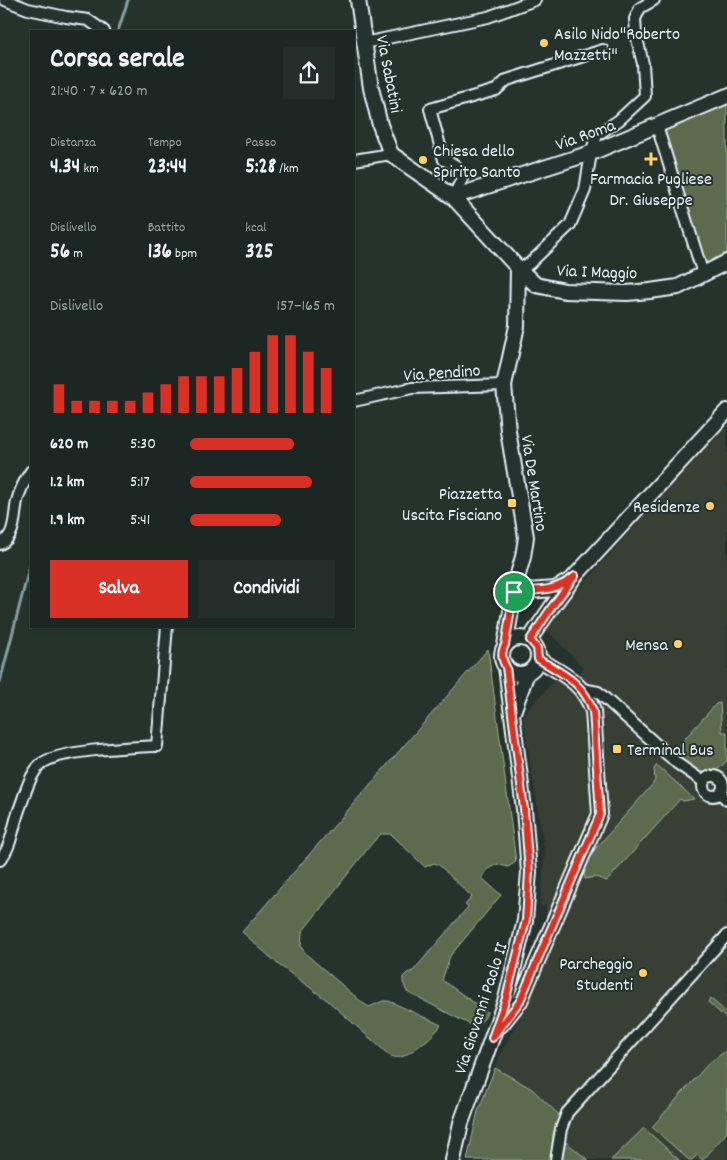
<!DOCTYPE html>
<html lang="it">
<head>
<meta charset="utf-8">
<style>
  body { margin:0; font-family:Dekko,sans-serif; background:#252e2a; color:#f1f3f6; height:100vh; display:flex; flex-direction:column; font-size:19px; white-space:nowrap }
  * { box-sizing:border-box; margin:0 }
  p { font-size:16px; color:#a0a5a5 }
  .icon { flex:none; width:28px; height:28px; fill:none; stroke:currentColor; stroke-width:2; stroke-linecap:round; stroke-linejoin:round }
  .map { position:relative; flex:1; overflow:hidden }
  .panel { position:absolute; left:30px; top:30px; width:325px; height:598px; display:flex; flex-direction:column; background:#1c2622; border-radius:0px; box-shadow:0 1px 4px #0004,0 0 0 1px #3a4340 }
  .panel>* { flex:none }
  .pin { position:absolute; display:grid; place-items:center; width:42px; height:42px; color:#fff; margin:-21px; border:2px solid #fff; border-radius:50%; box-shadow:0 1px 5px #0007 }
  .round { display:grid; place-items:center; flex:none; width:52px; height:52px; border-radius:0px; background:#252e2a }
  .head { display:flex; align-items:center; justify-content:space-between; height:85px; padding:0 20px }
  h1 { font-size:28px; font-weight:700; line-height:38px }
  .metrics { display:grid; grid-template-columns:repeat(3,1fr); gap:8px; height:85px; padding:5px 20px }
  .metrics div { display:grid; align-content:center }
  .metrics b { font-size:21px; font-weight:700 }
  .metrics small { font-size:14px; font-weight:400 }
  .metrics p { font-size:14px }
  .chart { height:140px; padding:10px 20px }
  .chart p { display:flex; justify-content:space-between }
  .chart svg { width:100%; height:90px; margin-top:5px; stroke:#d93025; stroke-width:6 }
  .primary-button { display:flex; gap:10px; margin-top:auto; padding:10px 20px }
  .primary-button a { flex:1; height:58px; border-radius:0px; background:#d93025; color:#fff; font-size:20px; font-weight:700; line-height:58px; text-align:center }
  .primary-button a+a { background:#252e2a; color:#f1f3f6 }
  ul { padding:0 20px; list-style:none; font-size:16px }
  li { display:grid; grid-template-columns:80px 60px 1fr; align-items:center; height:38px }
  li i { height:12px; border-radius:6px; background:#d93025 }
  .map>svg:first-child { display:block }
  .built { fill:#384036 }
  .green { fill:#5b6b4d; stroke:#a2aea2 }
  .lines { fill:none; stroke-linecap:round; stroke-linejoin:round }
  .stream { stroke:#86a0a2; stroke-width:3 }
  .street-casing { stroke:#e8f1f8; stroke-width:14 }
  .secondary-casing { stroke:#e8f1f8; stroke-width:18 }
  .street { stroke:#26332d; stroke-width:10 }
  .secondary { stroke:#26332d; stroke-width:14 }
  .route-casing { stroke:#fff; stroke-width:10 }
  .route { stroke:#d93025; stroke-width:6 }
  .poi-dot { fill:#ffd166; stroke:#26332d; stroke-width:2 }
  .labels { text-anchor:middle; stroke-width:4; stroke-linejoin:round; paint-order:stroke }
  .poi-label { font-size:18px; fill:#e8f1f8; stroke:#26332d; text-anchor:end }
  .street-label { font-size:18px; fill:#e8f1f8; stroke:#26332d }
</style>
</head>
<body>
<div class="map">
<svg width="727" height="1160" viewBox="0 0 727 1160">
  <rect width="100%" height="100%" fill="#26332d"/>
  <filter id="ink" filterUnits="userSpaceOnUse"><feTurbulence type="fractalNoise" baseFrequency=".02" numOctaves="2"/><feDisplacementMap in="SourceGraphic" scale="10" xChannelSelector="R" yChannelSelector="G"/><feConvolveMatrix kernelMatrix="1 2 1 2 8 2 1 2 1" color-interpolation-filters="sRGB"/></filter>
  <g filter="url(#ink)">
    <!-- built -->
    <path class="built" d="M 727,426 L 727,1160 L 467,1160 L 478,1111 L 500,1055 L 540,979 L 547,957 L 546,906 L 540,906 L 545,854 L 523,716 L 558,676 L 572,682 L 584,668 L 544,627 L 588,579 L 662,495 Z"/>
    <!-- green -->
    <path class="green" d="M 727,100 L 727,259 L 701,274 L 654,131 Z
      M 488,649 L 516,862 L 508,867 L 497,864 L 488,869 L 482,878 L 501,895 L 450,956 L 442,980 L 487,1012 C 484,1023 478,1023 469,1024 L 407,992 L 403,982 L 403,977 L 407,973 L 413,971 L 468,907 L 465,905 L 472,897 L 439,865 L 434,863 L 425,867 L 391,834 L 381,834 L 373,842 L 302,932 L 301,947 L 307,955 L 364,1004 L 369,1007 L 383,1001 L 389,1001 L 441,1025 C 435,1035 415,1050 404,1056 C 399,1058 394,1058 389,1055 L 327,1000 L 279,965 L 242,932 Z
      M 720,703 L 722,732 L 727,732 L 727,761 C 704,785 693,769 673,752 L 716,704 Z
      M 657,765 L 694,799 L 683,801 L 680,799 L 607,881 L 595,877 L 585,879 L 582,864 L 653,784 L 655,780 L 654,769 Z
      M 710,998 L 727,1013 L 727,1019 L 708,1002 Z
      M 727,1050 L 727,1132 L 703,1160 L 697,1155 L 692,1160 L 689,1160 L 652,1127 L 709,1063 Z
      M 495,1068 L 532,1089 L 559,1115 L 559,1117 L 553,1134 L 551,1160 L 467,1160 L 478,1111 Z
      M 644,1128 L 679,1160 L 611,1160 Z
      M 566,1142 L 588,1160 L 561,1160 Z"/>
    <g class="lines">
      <!-- stream -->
      <path class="stream" d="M 118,31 L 128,0
        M 0,682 L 31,561"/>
      <!-- street casing -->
      <g class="street-casing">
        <path id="street" d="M 5,0 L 28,9 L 66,17 L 88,20 L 104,31
          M 364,43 L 488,17 L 535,0
          M 657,126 L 703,274
          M 354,160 L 391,154
          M 453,197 L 462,179 L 455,165 L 444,160 L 430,109 L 496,90 L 507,80 L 603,50
          M 518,268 L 529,264 L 570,225 L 585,190 L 591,153 L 597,135 L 619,120 L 645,96 L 643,64 L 636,34 L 635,19 L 640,8 L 654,0
          M 354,401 L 412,388 L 504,385
          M 0,544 C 16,537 14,515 17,501 C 20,490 25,480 31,471
          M 582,689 L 598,692 L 678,764 L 704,782
          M703 786a10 10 0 1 1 20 0a10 10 0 1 1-20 0Z
          M 720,793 L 727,800
          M 0,860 C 12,846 13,826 19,810 C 25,795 29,776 40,765 C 54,750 135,747 157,746 L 167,626
          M 556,1160 L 561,1129 L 567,1113 L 727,935"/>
      </g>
      <!-- secondary casing -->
      <g class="secondary-casing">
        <path id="secondary" d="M 358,0 L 371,88 L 380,125 L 391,154 L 453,197 L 518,268 L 536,285 L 565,291 L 627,293 L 650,291 L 678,287 L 727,262
          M 453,197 L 591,153 L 727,96
          M 514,592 L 555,589 L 569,581
          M502 656a18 18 0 1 1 36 0a18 18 0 1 1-36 0Z
          M 529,640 L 551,608 L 575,576 L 727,411
          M 505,645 L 517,578 L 523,557 L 526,537 L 508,431 L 504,385 L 517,326 L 518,268
          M 513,712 L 527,673
          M 501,1025 L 520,1001 L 600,814 L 593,711 C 583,682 563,674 538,659
          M 453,1160 L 461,1123 L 506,999 L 525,921 L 529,872 L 524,809 L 506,667"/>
      </g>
      <!-- street -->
      <use href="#street" class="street"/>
      <!-- secondary -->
      <use href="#secondary" class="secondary"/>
    </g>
  </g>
  <g class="lines" filter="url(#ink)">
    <!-- route casing -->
    <g class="route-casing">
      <path id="route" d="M 575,576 L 551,608 L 530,640 L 537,648 L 538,659 C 563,674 583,682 593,711 L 600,814 L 520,1001 L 492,1038 L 506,998 L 526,920 L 529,872 L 524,809 L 506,667 C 502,660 500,653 505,645 L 514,592 C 539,590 555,592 575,576 Z"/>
    </g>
    <!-- route -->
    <use href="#route" class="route"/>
  </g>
  <!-- markers -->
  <g class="poi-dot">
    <circle cx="544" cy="43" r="5"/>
    <path d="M648.5 151.5h5v5h5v5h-5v5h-5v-5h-5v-5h5z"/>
    <circle cx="423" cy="160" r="5"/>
    <rect x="507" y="498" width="10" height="10" rx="2.5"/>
    <circle cx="710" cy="506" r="5"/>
    <circle cx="678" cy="644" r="5"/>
    <rect x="612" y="744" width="10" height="10" rx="2.5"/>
    <circle cx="643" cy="973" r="5"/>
  </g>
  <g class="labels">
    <!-- poi labels -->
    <g class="poi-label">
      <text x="554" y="39" text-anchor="start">Asilo Nido"Roberto<tspan x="554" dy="21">Mazzetti"</tspan></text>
      <text x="433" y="156" text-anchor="start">Chiesa dello<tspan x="433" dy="21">Spirito Santo</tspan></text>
      <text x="651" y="184" text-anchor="middle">Farmacia Pugliese<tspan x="651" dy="21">Dr. Giuseppe</tspan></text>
      <text x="502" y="499">Piazzetta<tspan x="502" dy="21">Uscita Fisciano</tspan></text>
      <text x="700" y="512">Residenze</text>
      <text x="668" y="650">Mensa</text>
      <text x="627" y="755" text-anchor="start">Terminal Bus</text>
      <text x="633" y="969">Parcheggio<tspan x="633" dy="21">Studenti</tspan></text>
    </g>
    <!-- street labels -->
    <g class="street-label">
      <text transform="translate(390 74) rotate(79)" y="6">Via Sabatini</text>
      <text transform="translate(585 134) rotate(-20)" y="6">Via Roma</text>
      <text transform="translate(597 271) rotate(2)" y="6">Via I Maggio</text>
      <text transform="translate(442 372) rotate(-4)" y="6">Via Pendino</text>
      <text transform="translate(535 483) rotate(81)" y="6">Via De Martino</text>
      <text transform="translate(480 1008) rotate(-72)" y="6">Via Giovanni Paolo II</text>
    </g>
  </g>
</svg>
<div class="pin" style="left:514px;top:592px;background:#1e9e55"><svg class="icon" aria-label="arrive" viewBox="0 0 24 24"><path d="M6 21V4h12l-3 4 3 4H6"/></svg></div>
<section class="panel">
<div class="head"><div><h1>Corsa serale</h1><p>21:40 · 7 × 620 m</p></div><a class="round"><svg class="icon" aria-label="share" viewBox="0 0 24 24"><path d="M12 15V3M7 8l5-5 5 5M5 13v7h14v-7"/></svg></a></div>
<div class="metrics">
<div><p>Distanza</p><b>4.34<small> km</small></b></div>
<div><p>Tempo</p><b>23:44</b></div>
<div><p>Passo</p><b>5:28<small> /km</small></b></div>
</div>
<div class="metrics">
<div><p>Dislivello</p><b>56<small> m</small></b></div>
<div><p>Battito</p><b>136<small> bpm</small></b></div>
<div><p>kcal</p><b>325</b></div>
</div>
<div class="chart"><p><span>Dislivello</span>157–165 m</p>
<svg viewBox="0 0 160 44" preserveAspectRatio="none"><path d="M5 44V30M15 44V38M25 44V38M35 44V38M45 44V38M55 44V34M65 44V30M75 44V26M85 44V26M95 44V26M105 44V22M115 44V14M125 44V6M135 44V6M145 44V14M155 44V22"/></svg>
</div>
<ul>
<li><b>620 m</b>5:30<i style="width:72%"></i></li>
<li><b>1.2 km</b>5:17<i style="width:84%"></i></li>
<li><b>1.9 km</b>5:41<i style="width:63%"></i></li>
</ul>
<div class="primary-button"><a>Salva</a><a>Condividi</a></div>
</section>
</div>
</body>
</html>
